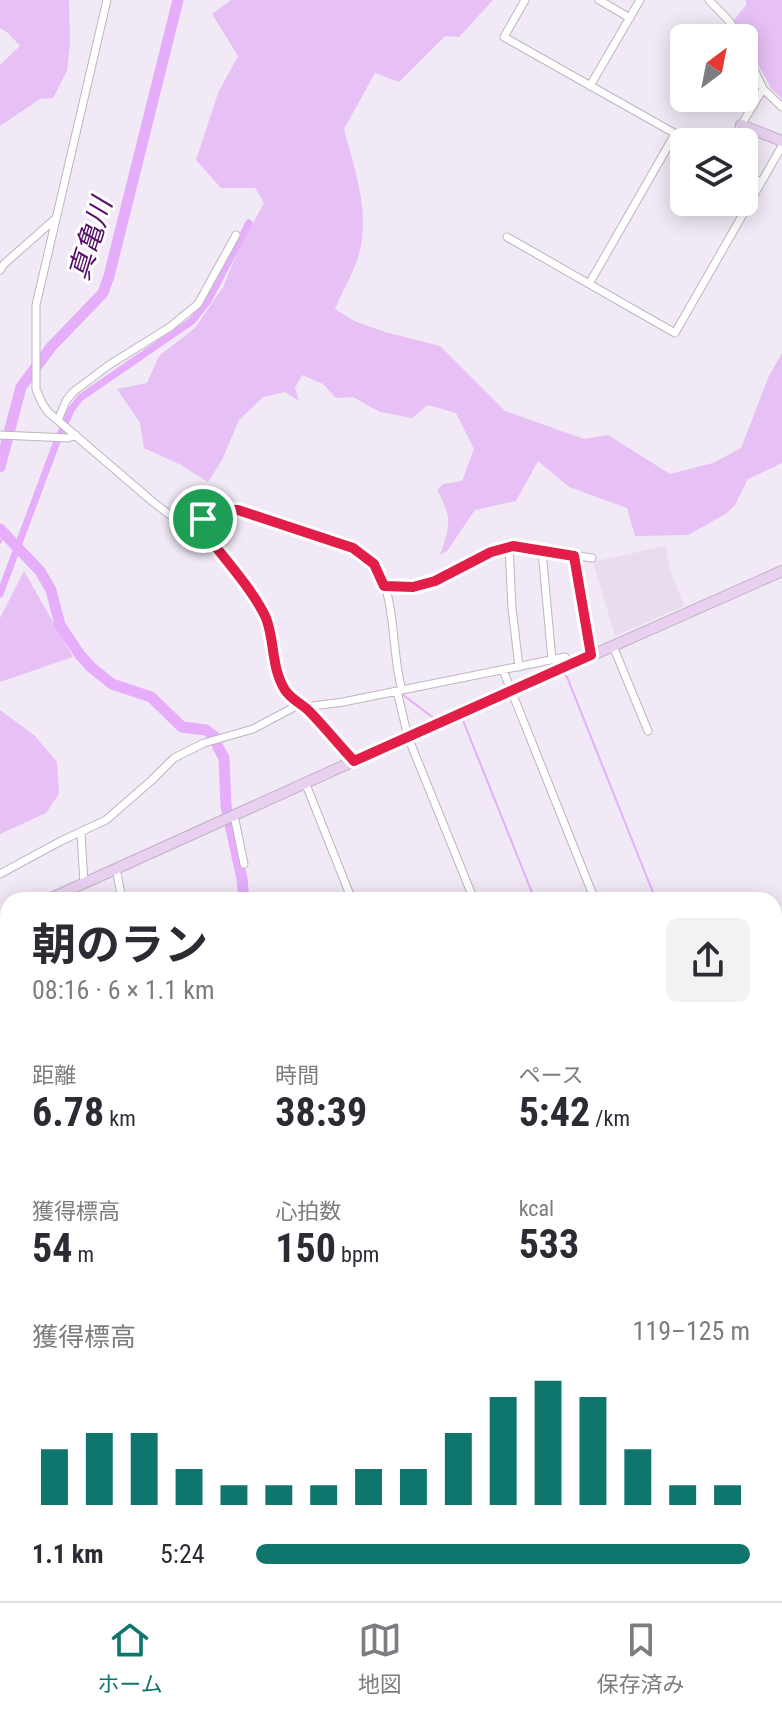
<!DOCTYPE html>
<html lang="ja">
<head>
<meta charset="utf-8">
<style>
  body { margin:0; font-family:"Roboto Condensed","Noto Sans JP",sans-serif; background:#f2f2f3; color:#2b2b33; height:100vh; display:flex; flex-direction:column; font-size:30px; white-space:nowrap }
  * { box-sizing:border-box; margin:0 }
  p { font-size:26px; color:#7c7c81 }
  .icon { flex:none; width:44px; height:44px; fill:none; stroke:currentColor; stroke-width:2; stroke-linecap:round; stroke-linejoin:round }
  .map { position:relative; flex:1; overflow:hidden }
  .side { position:absolute; left:0px; top:892px; width:782px; height:710px; display:flex; flex-direction:column; background:#fff; border-radius:24px 24px 0 0; box-shadow:0 4px 20px #0003 }
  .side>* { flex:none }
  .needle { width:52px; rotate:32deg }
  .controls { position:absolute; left:670px; top:24px; display:grid; gap:16px }
  .controls a { display:grid; place-items:center; width:88px; height:88px; border-radius:12px; background:#fff; box-shadow:0 4px 20px #0003; font-size:40px }
  .pin { position:absolute; display:grid; place-items:center; width:68px; height:68px; color:#fff; margin:-34px; border:4px solid #fff; border-radius:50%; box-shadow:0 2px 8px #0007 }
  .round { display:grid; place-items:center; flex:none; width:84px; height:84px; border-radius:12px; background:#f2f2f3 }
  .overview { display:flex; align-items:center; justify-content:space-between; height:136px; padding:0 32px }
  h1 { font-size:44px; font-weight:700; line-height:60px }
  .stats { display:grid; grid-template-columns:repeat(3,1fr); gap:12px; height:136px; padding:8px 32px }
  .stats div { display:grid; align-content:center }
  .stats b { font-size:40px; font-weight:700 }
  .stats small { font-size:22px; font-weight:400 }
  .stats p { font-size:22px }
  .chart { height:224px; padding:16px 32px }
  .chart p { display:flex; justify-content:space-between }
  .chart svg { width:100%; height:144px; margin-top:8px; stroke:#0f766e; stroke-width:6 }
  ul { padding:0 32px; list-style:none; font-size:26px }
  li { display:grid; grid-template-columns:128px 96px 1fr; align-items:center; height:60px }
  li i { height:20px; border-radius:10px; background:#0f766e }
  .tab-bar { display:flex; justify-content:space-around; align-items:center; height:112px; border-top:2px solid #e1e1e2; background:#fff; font-size:22px; color:#7c7c81 }
  .tab-bar a { display:grid; justify-items:center; gap:4px }
  .tab-bar .current { color:#0f766e }
  .map>svg:first-child { display:block }
  .built { fill:#e9dcee }
  .green { fill:#e7c0f6 }
  .lines { fill:none; stroke-linecap:round; stroke-linejoin:round }
  .stream { stroke:#e5adfa; stroke-width:2 }
  .canal { stroke:#e5adfa; stroke-width:7 }
  .river { stroke:#e5adfa; stroke-width:11 }
  .street-casing { stroke:#bdb5c0; stroke-width:9 }
  .secondary-casing { stroke:#bdb5c0; stroke-width:12 }
  .highway-casing { stroke:#cccccd; stroke-width:16 }
  .street { stroke:#fff; stroke-width:7 }
  .secondary { stroke:#e9d0f1; stroke-width:10 }
  .highway { stroke:#b564d1; stroke-width:14 }
  .route-casing { stroke:#fff; stroke-width:16 }
  .route { stroke:#e11d48; stroke-width:10 }
  .labels { text-anchor:middle; stroke-width:6; stroke-linejoin:round; paint-order:stroke }
  .water-label { font-size:28px; font-style:italic; fill:#560e6a; stroke:#fff }
</style>
</head>
<body>
<div class="map">
<svg width="782" height="1601" viewBox="0 0 782 1601">
  <rect width="100%" height="100%" fill="#f1e9f5"/>
  <!-- built -->
  <path class="built" d="M 665,546 L 671,572 L 684,606 L 615,636 L 593,562 Z
    M 7,1484 L 8,1594 L 83,1594 L 84,1601 L 0,1601 L 0,1489 Z"/>
  <!-- green -->
  <path class="green" d="M 0,0 L 69,0 L 70,43 L 67,71 L 53,98 L 40,99 L 0,126 L 0,65 L 20,46 L 8,33 L 0,28 Z
    M 231,0 L 493,0 L 459,37 L 445,36 L 399,82 L 375,73 L 344,129 C 355,171 373,219 356,263 C 350,279 341,294 335,309 L 354,321 L 385,332 L 440,346 L 505,411 L 584,439 L 608,435 L 670,474 L 713,463 L 741,448 L 769,376 L 782,353 L 782,463 L 748,479 L 735,505 L 727,513 L 688,535 L 635,536 L 627,508 L 569,487 L 538,461 L 516,501 L 475,510 L 447,551 L 440,555 C 450,524 453,519 437,490 L 443,484 L 462,481 L 474,449 L 456,413 L 428,405 L 412,418 L 380,412 L 353,397 L 336,398 L 323,384 L 302,375 L 295,388 L 299,401 L 285,392 L 263,397 L 239,420 L 222,460 L 208,482 L 181,465 L 144,448 L 140,423 L 117,389 L 147,383 L 159,356 L 195,328 L 223,287 L 238,251 L 264,203 L 255,188 L 221,188 L 196,160 L 218,93 L 238,56 L 212,14 Z
    M 746,0 L 782,0 L 782,99 L 771,88 L 734,20 L 746,5 Z
    M 24,571 L 73,657 L 0,682 L 0,618 Z
    M 0,710 L 34,735 L 57,762 L 59,794 L 46,813 L 0,834 Z"/>
  <g class="lines">
    <!-- stream -->
    <path class="stream" d="M 0,543 L 4,535
      M 564,674 L 567,677 L 656,900
      M 402,694 L 436,720
      M 456,721 L 462,718 L 535,900
      M 0,967 L 8,964
      M 774,1194 L 782,1214
      M 775,1502 L 782,1519
      M 690,1594 L 693,1601"/>
    <!-- canal -->
    <path class="canal" d="M 0,594 L 56,444 L 71,410 L 80,398 L 192,321 L 208,301 L 249,223"/>
    <!-- river -->
    <path class="river" d="M 0,467 L 21,387 L 51,347 L 103,293 L 109,276 L 178,0
      M 0,529 L 40,571 L 51,590 L 60,625 L 80,655 L 92,668 L 112,684 L 151,697 L 182,727 L 206,730 L 215,737 L 218,747 L 224,758 L 226,806 L 242,879 L 244,900
      M 513,1594 L 516,1601"/>
    <!-- street casing -->
    <g class="street-casing">
      <path id="street" d="M 107,0 L 36,305 L 36,389 L 42,403 L 48,412 L 153,502 L 170,515 L 198,527 L 204,532 C 223,558 253,590 265,618 C 275,641 271,668 285,689 C 291,698 300,703 308,710 C 324,727 338,744 354,761
        M 525,0 L 504,37 L 690,142
        M 599,0 L 630,18
        M 709,0 L 730,22 L 740,38
        M 744,48 L 763,89 L 782,107
        M 590,86 L 640,0
        M 731,142 L 763,89
        M 744,173 L 761,182
        M 507,237 L 675,333 L 782,146
        M 0,270 L 4,264 L 54,220
        M 589,284 L 675,134
        M 58,420 L 66,401 L 73,392 L 109,365 L 170,327 L 198,304 L 236,235
        M 0,435 L 68,438 L 76,435
        M 198,527 C 208,512 221,510 238,510 L 353,548 C 360,552 368,557 373,563 C 397,591 391,655 402,690
        M 509,547 L 512,608 L 519,667
        M 542,551 L 552,660
        M 574,556 L 591,655
        M 384,586 L 413,587 L 435,581 L 491,552 L 513,546 L 592,558
        M 613,646 L 648,731
        M 503,670 L 595,900
        M 397,691 L 408,737 L 474,900
        M 305,707 L 343,702 L 565,657 L 568,666
        M 305,782 L 352,900
        M 234,815 L 244,864
        M 81,833 L 84,884
        M 116,868 L 122,900
        M 0,874 L 61,841 L 106,820 L 152,780 L 174,758 L 204,743 L 253,729 L 300,704
        M 774,1094 L 782,1091
        M 0,1246 L 7,1245
        M 774,1348 L 782,1368
        M 0,1465 L 8,1506
        M 774,1498 L 782,1495
        M 774,1590 L 782,1586
        M 24,1594 L 26,1601
        M 139,1594 L 140,1601
        M 253,1594 L 254,1601
        M 368,1594 L 369,1601
        M 519,1594 L 521,1601
        M 753,1598 L 763,1594
        M 389,1601 L 408,1594
        M 705,1601 L 704,1599 L 714,1594"/>
    </g>
    <!-- secondary casing -->
    <g class="secondary-casing">
      <path id="secondary" d="M 741,125 L 782,141
        M 47,900 L 354,761 L 782,571
        M 0,921 L 8,917
        M 0,1314 L 8,1317
        M 614,1594 L 630,1601"/>
    </g>
    <!-- highway casing -->
    <g class="highway-casing">
      <path id="highway" d="M 774,1056 L 782,1052
        M 0,1473 L 8,1468"/>
    </g>
    <!-- street -->
    <use href="#street" class="street"/>
    <!-- secondary -->
    <use href="#secondary" class="secondary"/>
    <!-- highway -->
    <use href="#highway" class="highway"/>
  </g>
  <g class="lines">
    <!-- route casing -->
    <g class="route-casing">
      <path id="route" d="M 225,510 L 238,510 L 353,548 L 374,564 L 384,586 L 413,587 L 435,581 L 491,552 L 513,546 L 574,556 L 591,655 L 354,761 C 338,744 324,726 308,710 C 300,703 291,699 285,690 C 271,668 275,641 266,618 C 254,591 223,557 204,532 L 198,527 C 205,516 213,513 225,510 Z"/>
    </g>
    <!-- route -->
    <use href="#route" class="route"/>
  </g>
  <g class="labels">
    <!-- water labels -->
    <g class="water-label">
      <text transform="translate(90 239) rotate(-73)" y="10">真亀川</text>
    </g>
  </g>
</svg>
<div class="controls">
<a><svg class="needle" viewBox="-14 -14 28 28"><path d="M0-13l5 13h-10z" fill="#e53935"/><path d="M0 13l5-13h-10z" fill="#7c7c81"/></svg></a>
<a><svg class="icon" aria-label="layers" viewBox="0 0 24 24"><path d="M12 4l9 5-9 5-9-5zM3 14l9 5 9-5"/></svg></a>
</div>
<div class="pin" style="left:203px;top:519px;background:#1e9e55"><svg class="icon" aria-label="arrive" viewBox="0 0 24 24"><path d="M6 21V4h12l-3 4 3 4H6"/></svg></div>
<section class="side">
<div class="overview"><div><h1>朝のラン</h1><p>08:16 · 6 × 1.1 km</p></div><a class="round"><svg class="icon" aria-label="share" viewBox="0 0 24 24"><path d="M12 15V3M7 8l5-5 5 5M5 13v7h14v-7"/></svg></a></div>
<div class="stats">
<div><p>距離</p><b>6.78<small> km</small></b></div>
<div><p>時間</p><b>38:39</b></div>
<div><p>ペース</p><b>5:42<small> /km</small></b></div>
</div>
<div class="stats">
<div><p>獲得標高</p><b>54<small> m</small></b></div>
<div><p>心拍数</p><b>150<small> bpm</small></b></div>
<div><p>kcal</p><b>533</b></div>
</div>
<div class="chart"><p><span>獲得標高</span>119–125 m</p>
<svg viewBox="0 0 160 44" preserveAspectRatio="none"><path d="M5 44V27M15 44V22M25 44V22M35 44V33M45 44V38M55 44V38M65 44V38M75 44V33M85 44V33M95 44V22M105 44V11M115 44V6M125 44V11M135 44V27M145 44V38M155 44V38"/></svg>
</div>
<ul>
<li><b>1.1 km</b>5:24<i style="width:100%"></i></li>
</ul>
</section>
</div>
<nav class="tab-bar">
<a class="current"><svg class="icon" aria-label="home" viewBox="0 0 24 24"><path d="M3 11l9-7 9 7M6 9v11h12V9"/></svg>ホーム</a>
<a><svg class="icon" aria-label="map" viewBox="0 0 24 24"><path d="M3 6l6-2 6 2 6-2v14l-6 2-6-2-6 2zM9 4v14M15 6v14"/></svg>地図</a>
<a><svg class="icon" aria-label="saved" viewBox="0 0 24 24"><path d="M7 4h10v16l-5-4-5 4z"/></svg>保存済み</a>
</nav>
</body>
</html>
